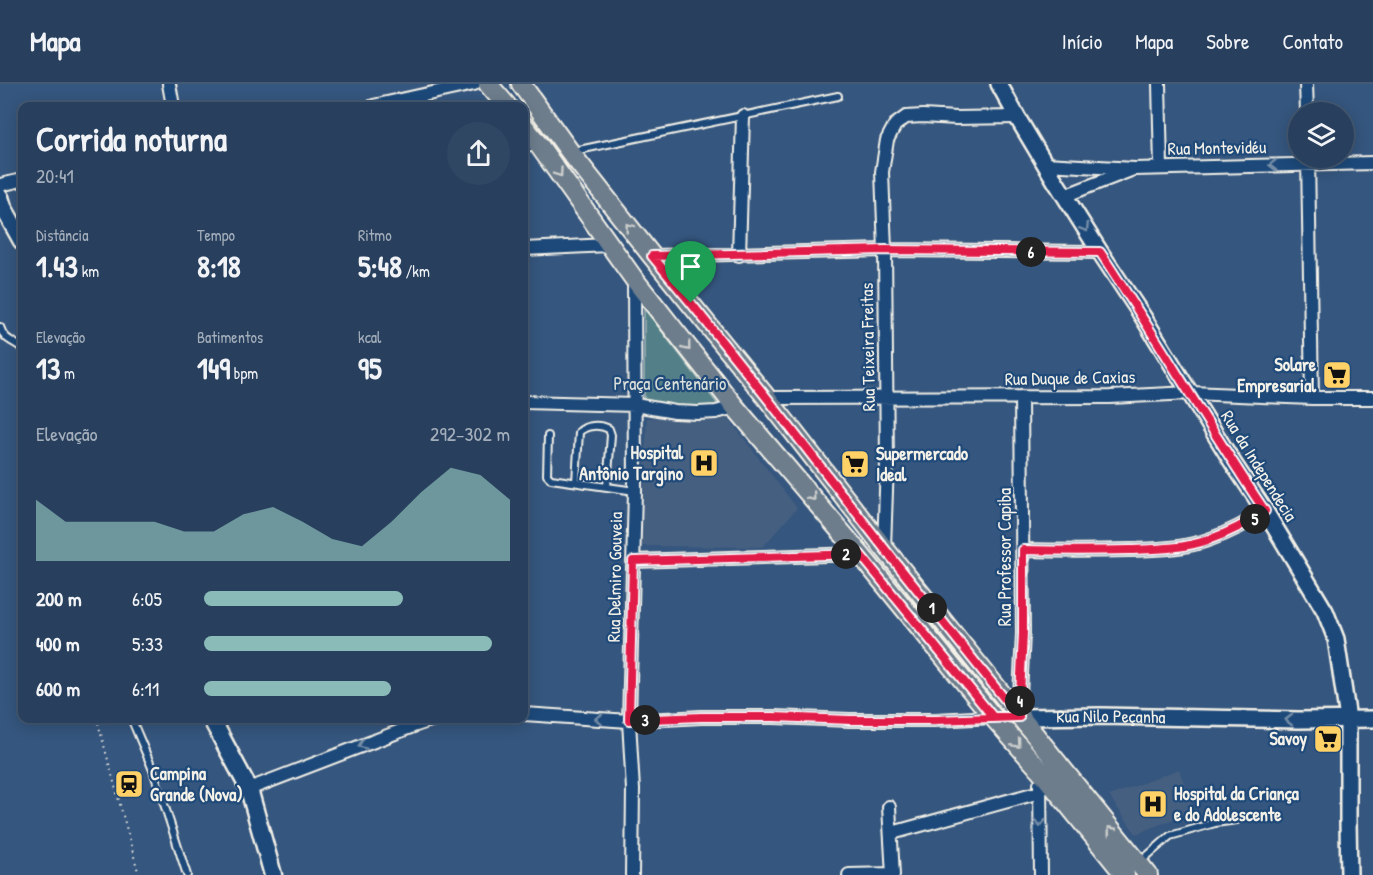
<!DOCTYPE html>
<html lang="pt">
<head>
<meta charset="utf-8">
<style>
  body { margin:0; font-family:"Patrick Hand",sans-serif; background:#304764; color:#f1f3f6; height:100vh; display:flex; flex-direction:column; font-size:22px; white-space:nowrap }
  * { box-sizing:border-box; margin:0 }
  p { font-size:20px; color:#a5afbc }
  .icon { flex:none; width:33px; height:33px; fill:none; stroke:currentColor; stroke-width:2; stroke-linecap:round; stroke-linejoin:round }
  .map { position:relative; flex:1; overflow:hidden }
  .side { position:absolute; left:18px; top:18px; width:510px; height:621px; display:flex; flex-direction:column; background:#28405e; border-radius:12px; box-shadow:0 3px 15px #0003,0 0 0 2px #445973 }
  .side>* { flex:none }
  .buttons { position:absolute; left:1288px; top:18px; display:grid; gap:12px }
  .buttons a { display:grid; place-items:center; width:66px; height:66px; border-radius:50%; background:#28405e; box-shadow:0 3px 15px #0003,0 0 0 2px #445973; font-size:30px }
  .pin { position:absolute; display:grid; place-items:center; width:51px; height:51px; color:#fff; margin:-62px -26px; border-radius:50% 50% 50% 0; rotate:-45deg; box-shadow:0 0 6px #0007 }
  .pin .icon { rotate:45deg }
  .km { position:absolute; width:30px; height:30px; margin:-15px; border-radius:50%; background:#222; color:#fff; font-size:16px; line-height:30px; text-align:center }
  .round { display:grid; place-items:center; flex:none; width:63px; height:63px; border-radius:32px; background:#304764 }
  .overview { display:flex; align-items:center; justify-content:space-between; height:102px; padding:0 18px }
  h1 { font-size:33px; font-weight:800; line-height:45px }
  .stats { display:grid; grid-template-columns:repeat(3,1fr); gap:9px; height:102px; padding:6px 18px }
  .stats div { display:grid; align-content:center }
  .stats b { font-size:30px; font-weight:800 }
  .stats small { font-size:16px; font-weight:400 }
  .stats p { font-size:16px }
  .chart { height:168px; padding:12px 18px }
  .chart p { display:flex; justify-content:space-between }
  .chart svg { width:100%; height:108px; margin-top:6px; fill:#8bbbb9; opacity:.7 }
  ul { padding:0 18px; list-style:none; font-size:20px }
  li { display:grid; grid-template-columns:96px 72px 1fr; align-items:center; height:45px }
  li i { height:15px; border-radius:8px; background:#8bbbb9 }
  header { display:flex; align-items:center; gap:36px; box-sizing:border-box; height:84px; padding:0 30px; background:#28405e; border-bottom:2px solid #445973 }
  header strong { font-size:28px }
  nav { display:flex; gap:33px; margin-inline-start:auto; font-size:21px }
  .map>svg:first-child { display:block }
  .built { fill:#445e80 }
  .green { fill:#537f88; stroke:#a4b8b8; stroke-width:1.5 }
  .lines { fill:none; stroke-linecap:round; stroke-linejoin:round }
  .service-casing { stroke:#f4f1e8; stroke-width:10 }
  .minor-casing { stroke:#f4f1e8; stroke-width:16 }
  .tertiary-casing { stroke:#f4f1e8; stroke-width:20 }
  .secondary-casing { stroke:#f4f1e8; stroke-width:21 }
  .primary-casing { stroke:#f4f1e8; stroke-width:22 }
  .path { stroke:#f4f1e8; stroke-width:2; stroke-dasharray:1.5 4.5; stroke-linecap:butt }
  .service { stroke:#1f4a7a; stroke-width:6 }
  .minor { stroke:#1f4a7a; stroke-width:12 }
  .tertiary { stroke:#1f4a7a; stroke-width:15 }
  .secondary { stroke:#1f4a7a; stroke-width:16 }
  .primary { stroke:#6d7d8c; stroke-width:18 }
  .oneway { stroke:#748da6 }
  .oneway2 { stroke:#cccecc }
  .route-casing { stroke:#fff; stroke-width:12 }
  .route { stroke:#e11d48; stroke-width:8 }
  .labels { text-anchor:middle; stroke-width:4.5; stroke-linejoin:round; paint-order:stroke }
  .street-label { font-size:18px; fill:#f4f1e8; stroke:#1f4a7a }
  .poi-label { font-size:18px; font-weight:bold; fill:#f4f1e8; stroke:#1f4a7a; text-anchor:end }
  .park-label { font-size:18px; fill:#dce0da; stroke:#1f4a7a }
</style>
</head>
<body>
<header>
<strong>Mapa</strong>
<nav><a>Início</a><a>Mapa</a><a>Sobre</a><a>Contato</a></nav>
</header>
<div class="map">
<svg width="1373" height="791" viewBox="0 0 1373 791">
  <rect width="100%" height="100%" fill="#35567e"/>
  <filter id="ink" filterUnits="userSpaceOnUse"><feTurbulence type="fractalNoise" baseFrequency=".0167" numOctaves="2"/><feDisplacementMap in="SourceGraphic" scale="12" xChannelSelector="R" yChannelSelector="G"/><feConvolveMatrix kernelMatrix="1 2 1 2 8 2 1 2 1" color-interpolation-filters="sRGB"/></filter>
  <g filter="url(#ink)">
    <!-- built -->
    <path class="built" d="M 725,330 L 797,424 L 763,463 L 641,462 L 647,334 Z
      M 1179,685 L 1194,727 L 1136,750 L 1109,712 Z"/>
    <!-- green -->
    <path class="green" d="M 644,224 L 720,323 L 644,326 Z"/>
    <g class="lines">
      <!-- service casing -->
      <g class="service-casing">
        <path id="service" d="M 524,66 L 535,62
          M 574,67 L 838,12
          M 0,243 C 4,256 13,257 22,264
          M 548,352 L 547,391 L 551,395 L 635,407
          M 576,398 L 579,348 C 586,341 599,340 609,345 L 611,351 L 607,403
          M 131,634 L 153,686 L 187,791
          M 1139,779 L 1170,752 L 1215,739 L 1237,736"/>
      </g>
      <!-- minor casing -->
      <g class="minor-casing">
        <path id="minor" d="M 169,0 L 173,22
          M 1159,0 L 1161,84
          M 1306,0 L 1307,28
          M 373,22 L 474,0
          M 1308,74 L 1312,314
          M 1045,80 L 1135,85 L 1373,79
          M 0,101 L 22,96
          M 1064,112 L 1131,86
          M 524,165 L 609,161
          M 739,171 L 743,32
          M 652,172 L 885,166 L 1100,168
          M 767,314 L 1110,313 L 1191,309 L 1312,314 L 1373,314
          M 524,318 L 635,321 L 675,328 L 698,329 L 716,328 L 735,323
          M 884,464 L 887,378 L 885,166 L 882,88 L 887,56 L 895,41 L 906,33 L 923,32 L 956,34 L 1017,33
          M 1023,466 C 1058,467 1094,467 1130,466 C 1156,465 1182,465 1208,456 C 1228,449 1248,439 1265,427
          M 633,477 L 860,470
          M 524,630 L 629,637 L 701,633 L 774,633 L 850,636 L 936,636 L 993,633
          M 1019,632 L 1023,549 L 1021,313
          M 1040,700 L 1041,791
          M 249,705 L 416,641 L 437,634
          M 889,723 L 893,791
          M 892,749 L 1040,708
          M 632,791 L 633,706 L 629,637 L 635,407 L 634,195
          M 849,791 L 893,790"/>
      </g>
      <!-- tertiary casing -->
      <g class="tertiary-casing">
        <g id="tertiary">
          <path d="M 999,0 L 1017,33 L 1054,95 L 1100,168 L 1143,233 L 1233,379 L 1265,427 L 1325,527 L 1336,555 L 1348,635 L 1348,738 L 1349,791"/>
          <path id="s1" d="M 1019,633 L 1101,632 L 1299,636 L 1373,635"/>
        </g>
      </g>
      <!-- secondary casing -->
      <g class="secondary-casing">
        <path id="secondary" d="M 0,113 L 3,123 L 22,157
          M 211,634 L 249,705 L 273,791"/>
      </g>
      <!-- primary casing -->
      <g class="primary-casing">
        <path id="primary" d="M 488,0 L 507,22
          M 521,0 L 570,68 L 652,172 L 767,314 L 884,464 L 1148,791
          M 524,42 L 538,60 L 634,195 L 735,323 L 860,470 L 993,633 L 1041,687 L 1125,791"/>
      </g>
      <!-- path -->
      <path class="path" d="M 106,636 L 114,634
        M 98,639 L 139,791
        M 98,639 L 122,636"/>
      <!-- service -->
      <use href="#service" class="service"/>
      <!-- minor -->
      <use href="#minor" class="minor"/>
      <!-- tertiary -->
      <use href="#tertiary" class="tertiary"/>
      <!-- secondary -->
      <use href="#secondary" class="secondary"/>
      <!-- primary -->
      <use href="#primary" class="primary"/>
    </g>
    <!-- one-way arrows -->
    <defs><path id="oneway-chevron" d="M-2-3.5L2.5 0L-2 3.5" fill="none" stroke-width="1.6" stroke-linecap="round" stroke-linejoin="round" transform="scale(1.5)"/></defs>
    <g class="oneway">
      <use href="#oneway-chevron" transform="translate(1273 81) rotate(179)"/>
      <use href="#oneway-chevron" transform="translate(1085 144) rotate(58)"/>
      <use href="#oneway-chevron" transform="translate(599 635) rotate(-177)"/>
      <use href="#oneway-chevron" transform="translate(1289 636) rotate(-179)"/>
      <use href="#oneway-chevron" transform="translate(362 661) rotate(159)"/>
      <use href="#oneway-chevron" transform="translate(1040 739) rotate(90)"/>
    </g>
    <g class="oneway2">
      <use href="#oneway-chevron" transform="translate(559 89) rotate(55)"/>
      <use href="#oneway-chevron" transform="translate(629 143) rotate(-128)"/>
      <use href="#oneway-chevron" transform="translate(687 263) rotate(51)"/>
      <use href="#oneway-chevron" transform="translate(812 413) rotate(50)"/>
      <use href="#oneway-chevron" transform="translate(1017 660) rotate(49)"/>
      <use href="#oneway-chevron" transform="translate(1111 746) rotate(-129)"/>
    </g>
  </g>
  <g class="lines" filter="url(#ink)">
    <!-- route casing -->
    <g class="route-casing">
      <path id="route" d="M 691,219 L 767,314 L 884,464 L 1019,633 L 993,633 L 860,470 L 633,477 L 629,636 L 701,633 L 774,633 L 850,636 L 936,636 L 1019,633 L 1023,549 L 1023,466 C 1059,467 1094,467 1130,466 C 1156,465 1182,465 1208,456 C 1228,449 1248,439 1265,427 C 1208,342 1157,254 1100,168 L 885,166 L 652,172 L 691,219"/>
    </g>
    <!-- route -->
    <use href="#route" class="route"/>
  </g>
  <!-- icons -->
  <defs>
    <g id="supermarket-square" transform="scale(1.5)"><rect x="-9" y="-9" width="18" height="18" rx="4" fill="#ffd166" stroke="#1f4a7a"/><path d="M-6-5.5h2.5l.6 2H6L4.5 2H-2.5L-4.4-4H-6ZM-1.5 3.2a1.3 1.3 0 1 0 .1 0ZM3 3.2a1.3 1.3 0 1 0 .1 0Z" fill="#111"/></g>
    <g id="hospital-square" transform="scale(1.5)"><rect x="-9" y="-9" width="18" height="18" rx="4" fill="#ffd166" stroke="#1f4a7a"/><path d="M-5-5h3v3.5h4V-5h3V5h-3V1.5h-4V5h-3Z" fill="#111"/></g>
    <g id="station-square" transform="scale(1.5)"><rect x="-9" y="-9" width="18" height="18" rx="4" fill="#ffd166" stroke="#1f4a7a"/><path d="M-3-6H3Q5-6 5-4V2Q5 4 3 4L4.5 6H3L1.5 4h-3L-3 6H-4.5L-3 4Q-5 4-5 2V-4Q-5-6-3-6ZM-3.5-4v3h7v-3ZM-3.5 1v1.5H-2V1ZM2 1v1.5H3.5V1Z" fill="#111"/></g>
  </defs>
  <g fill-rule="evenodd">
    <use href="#supermarket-square" x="1337" y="291"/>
    <use href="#hospital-square" x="704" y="379"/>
    <use href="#supermarket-square" x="855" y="380"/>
    <use href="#supermarket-square" x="1328" y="655"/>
    <use href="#station-square" x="129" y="700"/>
    <use href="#hospital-square" x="1153" y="720"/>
  </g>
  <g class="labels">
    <!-- street labels -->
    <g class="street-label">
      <text transform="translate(1217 64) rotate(-1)" y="6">Rua Montevidéu</text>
      <text transform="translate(868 263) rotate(-91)" y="6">Rua Teixeira Freitas</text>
      <text transform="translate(1070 294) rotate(-1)" y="6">Rua Duque de Caxias</text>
      <text transform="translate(1259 382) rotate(58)" y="6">Rua da Independecia</text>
      <text transform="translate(1005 473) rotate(-90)" y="6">Rua Professor Capiba</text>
      <text transform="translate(615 493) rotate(-89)" y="6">Rua Delmiro Gouveia</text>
      <text dy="6" stroke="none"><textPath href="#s1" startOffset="92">Rua Nilo Peçanha</textPath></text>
    </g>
    <!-- poi labels -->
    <g class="poi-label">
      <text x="1316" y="287">Solare<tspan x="1316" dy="21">Empresarial</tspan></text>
      <text x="683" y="375">Hospital<tspan x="683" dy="21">Antônio Targino</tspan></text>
      <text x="876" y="376" text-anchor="start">Supermercado<tspan x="876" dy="21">Ideal</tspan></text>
      <text x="1307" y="661">Savoy</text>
      <text x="150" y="696" text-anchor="start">Campina<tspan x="150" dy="21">Grande (Nova)</tspan></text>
      <text x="1174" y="716" text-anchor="start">Hospital da Criança<tspan x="1174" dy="21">e do Adolescente</tspan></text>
    </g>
    <!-- park labels -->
    <g class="park-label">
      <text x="670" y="306">Praça Centenário</text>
    </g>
  </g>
</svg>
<div class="buttons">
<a><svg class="icon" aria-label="layers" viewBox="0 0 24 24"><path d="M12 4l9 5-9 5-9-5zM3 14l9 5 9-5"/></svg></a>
</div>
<div class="pin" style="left:691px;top:219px;background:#1e9e55"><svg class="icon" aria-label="arrive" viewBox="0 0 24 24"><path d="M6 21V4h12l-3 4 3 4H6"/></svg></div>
<b class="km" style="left:932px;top:524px">1</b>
<b class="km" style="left:846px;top:470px">2</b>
<b class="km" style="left:645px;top:636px">3</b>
<b class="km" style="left:1020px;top:617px">4</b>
<b class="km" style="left:1255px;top:435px">5</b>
<b class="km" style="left:1031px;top:168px">6</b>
<section class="side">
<div class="overview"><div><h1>Corrida noturna</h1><p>20:41</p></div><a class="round"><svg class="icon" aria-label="share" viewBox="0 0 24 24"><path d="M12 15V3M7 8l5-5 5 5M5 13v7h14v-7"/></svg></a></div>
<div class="stats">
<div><p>Distância</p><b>1.43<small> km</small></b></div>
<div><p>Tempo</p><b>8:18</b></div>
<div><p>Ritmo</p><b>5:48<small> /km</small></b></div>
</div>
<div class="stats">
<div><p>Elevação</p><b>13<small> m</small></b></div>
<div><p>Batimentos</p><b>149<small> bpm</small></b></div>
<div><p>kcal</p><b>95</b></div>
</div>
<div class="chart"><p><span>Elevação</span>292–302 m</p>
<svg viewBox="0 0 160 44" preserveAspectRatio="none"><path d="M0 44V19L10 28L20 28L30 28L40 28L50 32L60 32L70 25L80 22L90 28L100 35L110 38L120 28L130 16L140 6L150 9L160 19V44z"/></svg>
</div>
<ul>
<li><b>200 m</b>6:05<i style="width:65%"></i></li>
<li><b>400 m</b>5:33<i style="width:94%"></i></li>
<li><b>600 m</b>6:11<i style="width:61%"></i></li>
</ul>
</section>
</div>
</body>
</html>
